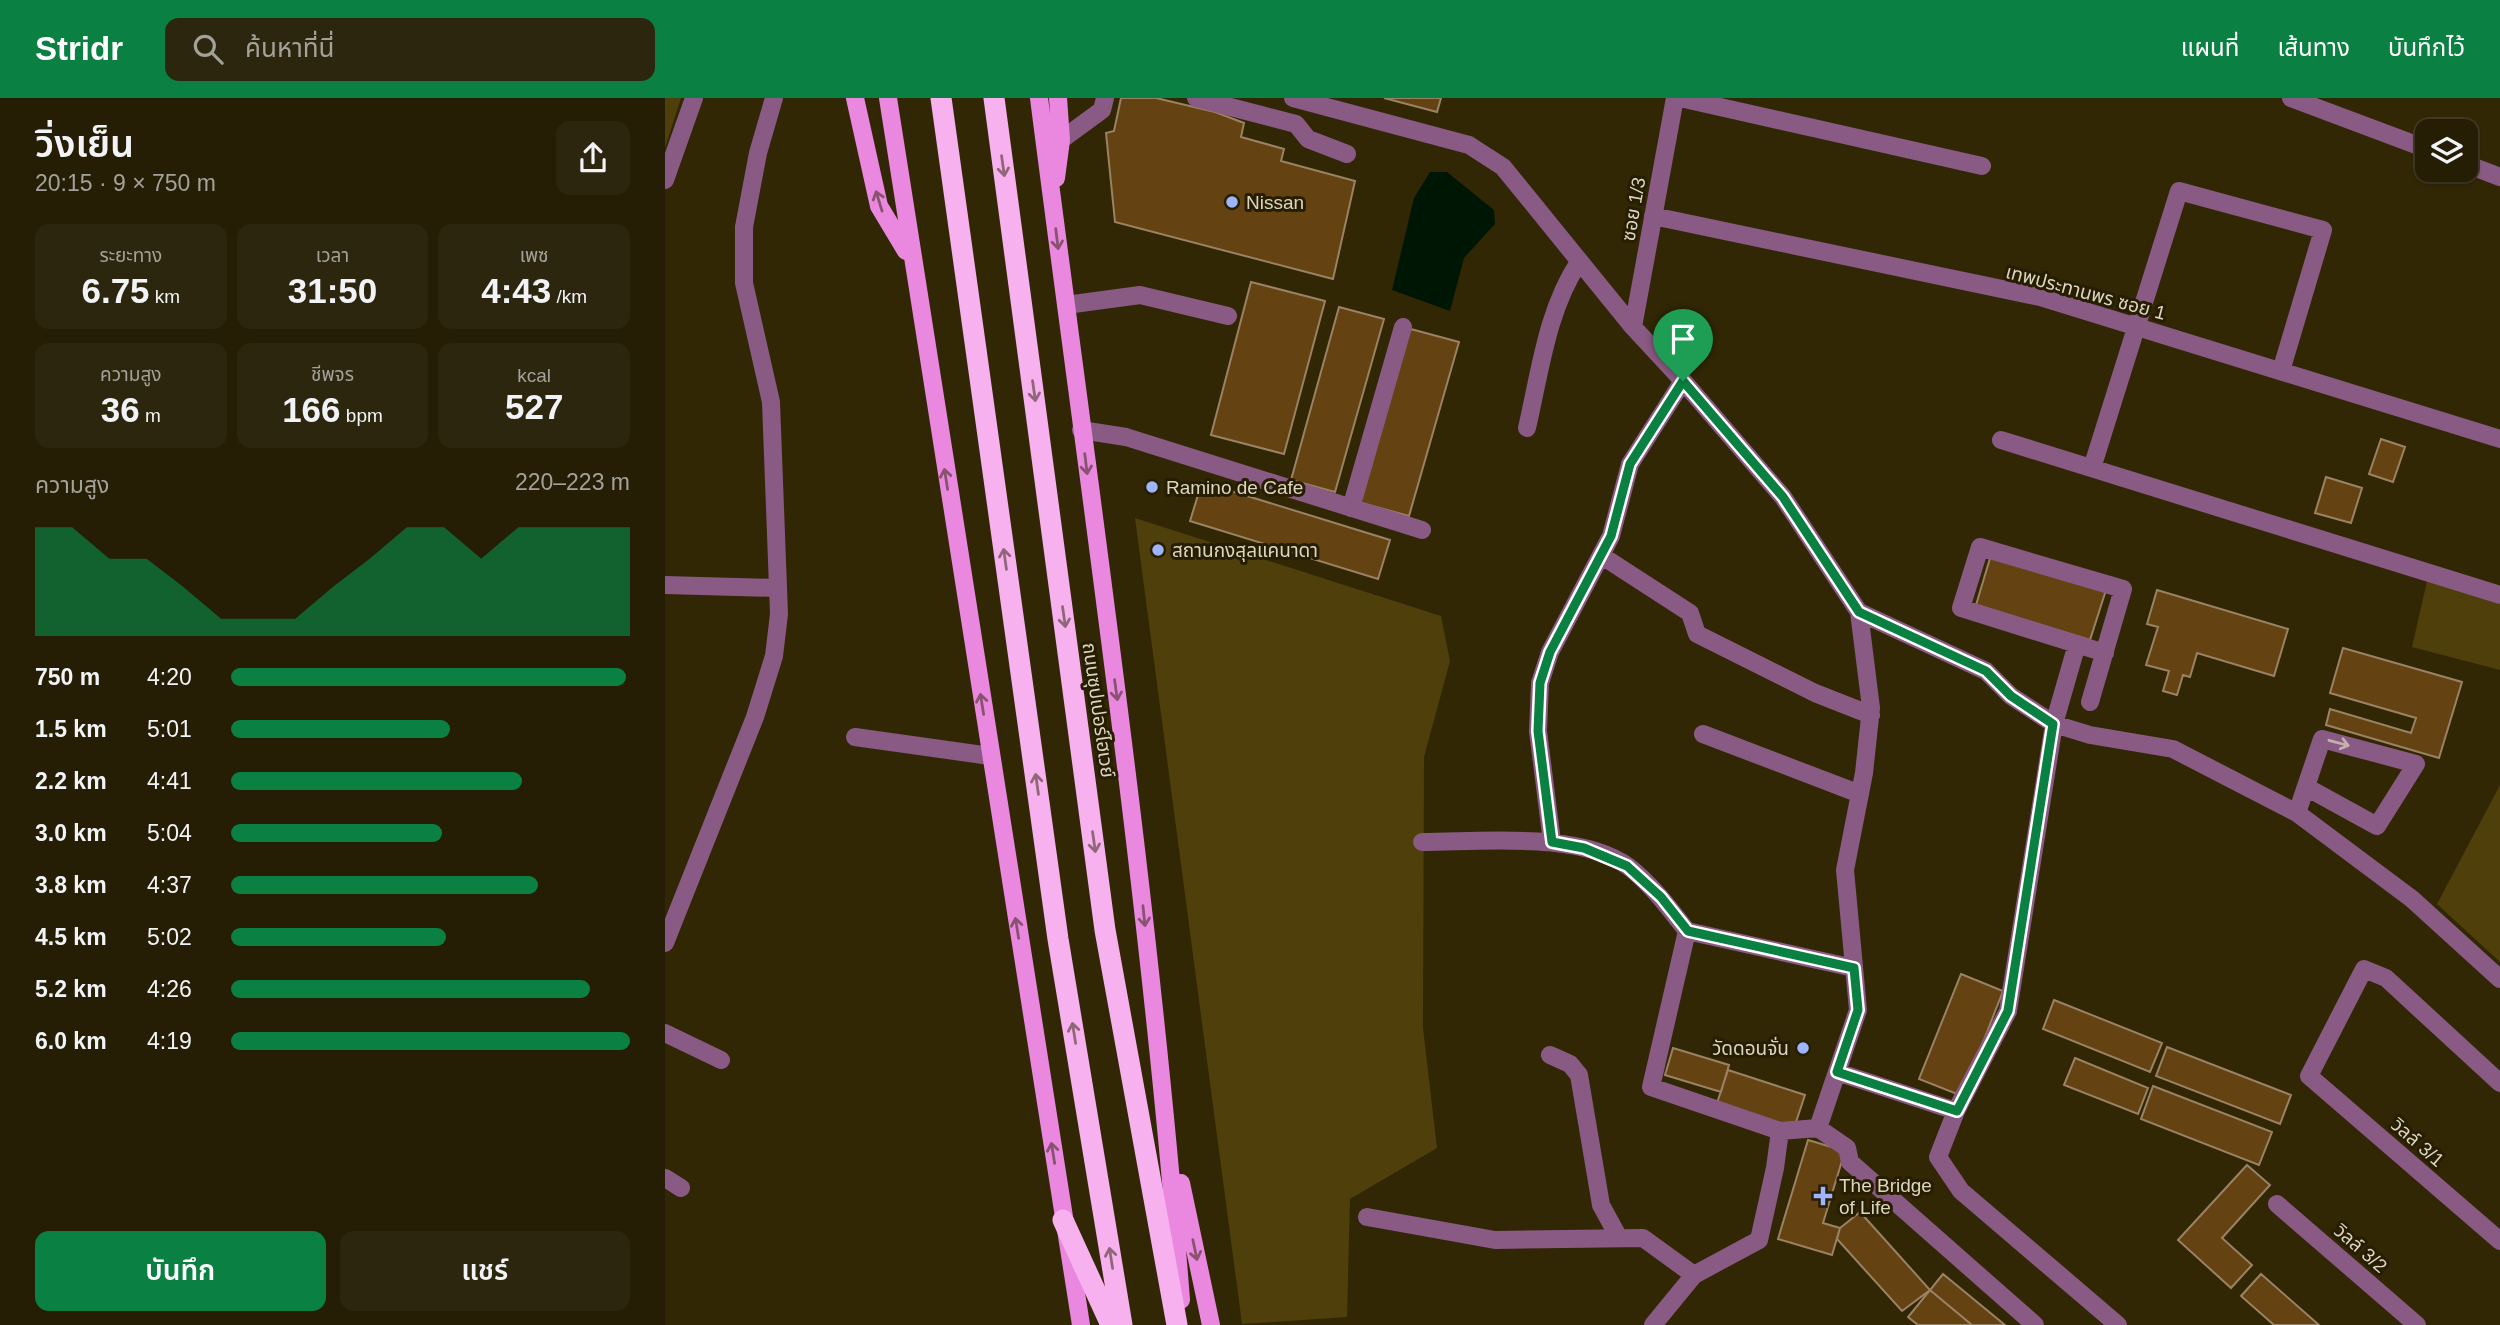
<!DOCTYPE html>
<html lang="th">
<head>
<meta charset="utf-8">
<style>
  body { margin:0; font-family:Helvetica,"Noto Sans Thai",sans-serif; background:#2d260e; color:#f1f3f6; height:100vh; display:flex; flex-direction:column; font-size:26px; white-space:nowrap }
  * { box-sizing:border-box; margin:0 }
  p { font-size:23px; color:#a3a29a }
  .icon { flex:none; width:38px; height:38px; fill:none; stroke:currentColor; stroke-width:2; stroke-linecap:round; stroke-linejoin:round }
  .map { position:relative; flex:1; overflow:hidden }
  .drawer { display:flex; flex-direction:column; background:#251d04; width:665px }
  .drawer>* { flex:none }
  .controls { position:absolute; left:1750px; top:21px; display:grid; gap:14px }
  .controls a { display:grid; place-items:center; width:63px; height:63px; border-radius:14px; background:#251d04; box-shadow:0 2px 5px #0004,0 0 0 2px #423b26; font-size:35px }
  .pin { position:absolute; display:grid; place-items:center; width:60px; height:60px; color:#fff; margin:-72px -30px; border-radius:50% 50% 50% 0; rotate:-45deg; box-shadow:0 0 7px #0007 }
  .pin .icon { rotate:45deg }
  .round { display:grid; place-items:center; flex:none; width:74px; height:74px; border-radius:14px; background:#2d260e }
  .overview { display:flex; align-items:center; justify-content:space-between; height:119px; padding:0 35px }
  h1 { font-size:38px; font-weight:600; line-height:52px }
  .figures { display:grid; grid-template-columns:repeat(3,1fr); gap:10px; height:119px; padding:7px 35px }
  .figures div { display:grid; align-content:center; border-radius:14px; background:#2d260e; text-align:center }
  .figures b { font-size:35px; font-weight:600 }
  .figures small { font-size:19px; font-weight:400 }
  .figures p { font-size:19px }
  .chart { height:196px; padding:14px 35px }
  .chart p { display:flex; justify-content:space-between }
  .chart svg { width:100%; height:126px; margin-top:7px; fill:#0b8043; opacity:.7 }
  .button { display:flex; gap:14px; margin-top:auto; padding:14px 35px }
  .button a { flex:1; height:80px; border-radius:14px; background:#0b8043; color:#fff; font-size:28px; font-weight:600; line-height:80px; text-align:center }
  .button a+a { background:#2d260e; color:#f1f3f6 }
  ul { padding:0 35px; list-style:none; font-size:23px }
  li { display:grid; grid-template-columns:112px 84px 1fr; align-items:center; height:52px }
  li i { height:18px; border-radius:9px; background:#0b8043 }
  header { display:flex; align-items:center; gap:42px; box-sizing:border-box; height:98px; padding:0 35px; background:#0b8043; color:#fff }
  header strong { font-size:33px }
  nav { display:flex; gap:38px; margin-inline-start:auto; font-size:24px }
  .search { width:490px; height:63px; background:#2d260e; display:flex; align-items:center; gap:18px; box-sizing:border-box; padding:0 24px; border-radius:14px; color:#a3a29a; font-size:26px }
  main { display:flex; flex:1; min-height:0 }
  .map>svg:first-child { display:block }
  .green { fill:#4f3f0b }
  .water { fill:#001604 }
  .building { fill:#644212; stroke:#9a8265; stroke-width:2 }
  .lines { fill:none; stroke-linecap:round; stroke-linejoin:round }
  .minor { stroke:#895a83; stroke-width:18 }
  .major { stroke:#ea88e0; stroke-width:18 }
  .highway { stroke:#f8b1ef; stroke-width:21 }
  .oneway { stroke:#906778 }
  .oneway2 { stroke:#885270 }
  .oneway3 { stroke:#c2b0b0 }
  .route-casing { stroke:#fff; stroke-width:14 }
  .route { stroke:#0b8043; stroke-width:9 }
  .poi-dot { fill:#9eb4fd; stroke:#271d00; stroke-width:2.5 }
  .labels { text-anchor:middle; stroke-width:6; stroke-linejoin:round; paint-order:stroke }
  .poi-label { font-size:19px; fill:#dbd5c3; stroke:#271d00; text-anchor:start }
  .street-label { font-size:19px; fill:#dbd5c3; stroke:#271d00 }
</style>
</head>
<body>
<header>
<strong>Stridr</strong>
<div class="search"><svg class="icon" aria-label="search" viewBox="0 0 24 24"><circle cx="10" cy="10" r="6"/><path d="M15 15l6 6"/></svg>ค้นหาที่นี่</div>
<nav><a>แผนที่</a><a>เส้นทาง</a><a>บันทึกไว้</a></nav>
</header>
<main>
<section class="drawer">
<div class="overview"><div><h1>วิ่งเย็น</h1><p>20:15 · 9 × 750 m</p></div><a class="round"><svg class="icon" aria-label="share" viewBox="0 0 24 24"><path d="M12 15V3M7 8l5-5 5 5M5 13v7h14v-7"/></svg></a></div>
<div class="figures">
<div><p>ระยะทาง</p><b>6.75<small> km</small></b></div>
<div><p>เวลา</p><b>31:50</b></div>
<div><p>เพซ</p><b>4:43<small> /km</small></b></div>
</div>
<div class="figures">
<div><p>ความสูง</p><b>36<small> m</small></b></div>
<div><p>ชีพจร</p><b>166<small> bpm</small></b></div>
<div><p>kcal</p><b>527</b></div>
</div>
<div class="chart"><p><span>ความสูง</span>220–223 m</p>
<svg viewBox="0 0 160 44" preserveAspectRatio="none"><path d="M0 44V6L10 6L20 17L30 17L40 27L50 38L60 38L70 38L80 27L90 17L100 6L110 6L120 17L130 6L140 6L150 6L160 6V44z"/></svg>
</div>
<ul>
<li><b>750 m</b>4:20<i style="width:99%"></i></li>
<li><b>1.5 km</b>5:01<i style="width:55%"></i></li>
<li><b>2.2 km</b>4:41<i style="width:73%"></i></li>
<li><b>3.0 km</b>5:04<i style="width:53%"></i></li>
<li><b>3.8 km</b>4:37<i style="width:77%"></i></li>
<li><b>4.5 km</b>5:02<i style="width:54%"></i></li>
<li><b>5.2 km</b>4:26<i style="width:90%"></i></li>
<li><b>6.0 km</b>4:19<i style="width:100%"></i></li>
</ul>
<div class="button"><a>บันทึก</a><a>แชร์</a></div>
</section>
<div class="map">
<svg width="1835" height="1227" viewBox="0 0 1835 1227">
  <rect width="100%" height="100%" fill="#312705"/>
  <!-- green -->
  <path class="green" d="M 0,0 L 16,0 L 0,50 Z
    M 470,420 L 776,518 L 785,563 L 759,659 L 758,930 L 772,1050 L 685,1101 L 682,1219 L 577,1226 Z
    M 1763,479 L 1835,500 L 1835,572 L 1747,549 Z
    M 1835,687 L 1835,864 L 1772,806 Z"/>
  <!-- water -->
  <path class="water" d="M 765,74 L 782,74 L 829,112 L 830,126 L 799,160 L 785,213 L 727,192 L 749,100 Z"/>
  <!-- building -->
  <path class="building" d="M 456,0 L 491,0 L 550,14 L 579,25 L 576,39 L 619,51 L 616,63 L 690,83 L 668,181 L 450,124 L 441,35 L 449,33 Z
    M 719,0 L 776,0 L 772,14 Z
    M 586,184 L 660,203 L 619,356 L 546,337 Z
    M 674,209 L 719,221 L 670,394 L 626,382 Z
    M 742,230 L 794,244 L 744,418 L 693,404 Z
    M 1716,341 L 1740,349 L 1728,384 L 1704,376 Z
    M 1661,379 L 1697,390 L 1686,425 L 1650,415 Z
    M 537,384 L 725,442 L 713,481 L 525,423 Z
    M 1326,457 L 1441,492 L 1425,542 L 1311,507 Z
    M 1492,492 L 1623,531 L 1609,578 L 1532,555 L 1525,579 L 1518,577 L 1512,597 L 1498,593 L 1504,573 L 1481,567 L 1493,529 L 1482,526 Z
    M 1678,550 L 1797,584 L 1774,660 L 1661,627 L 1665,611 L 1746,635 L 1751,620 L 1665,595 Z
    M 1296,876 L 1338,893 L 1297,998 L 1254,981 Z
    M 1389,902 L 1497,945 L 1485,974 L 1378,931 Z
    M 1502,949 L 1626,997 L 1615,1026 L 1491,978 Z
    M 1008,950 L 1064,967 L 1056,994 L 1000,977 Z
    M 1410,960 L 1483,990 L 1473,1016 L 1399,987 Z
    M 1063,972 L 1140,997 L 1129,1030 L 1052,1005 Z
    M 1488,988 L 1607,1034 L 1594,1067 L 1476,1021 Z
    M 1143,1042 L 1180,1053 L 1158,1125 L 1175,1130 L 1167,1157 L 1113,1141 Z
    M 1582,1067 L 1605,1087 L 1557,1140 L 1587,1167 L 1566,1190 L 1513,1142 Z
    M 1195,1114 L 1265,1192 L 1237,1213 L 1172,1141 L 1175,1130 Z
    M 1278,1176 L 1340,1227 L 1307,1227 L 1265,1192 Z
    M 1596,1176 L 1654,1227 L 1609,1227 L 1576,1198 Z
    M 1265,1192 L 1307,1227 L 1253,1227 L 1243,1219 Z"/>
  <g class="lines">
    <!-- minor -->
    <path class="minor" d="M 531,0 L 631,26 L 643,41 L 682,56
      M 628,0 L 804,47 L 838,69 L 968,229 L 1018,283 L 1118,399 L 1194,514 L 1206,610 L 1199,675 L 1180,772 L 1193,912 L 1153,1030 L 1182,1050 L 1185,1064 L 1370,1227
      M 1015,0 L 1317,68
      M 1626,0 L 1762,51
      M 396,42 L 437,12 L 440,0
      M 1801,66 L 1835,79
      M 0,82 L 29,0
      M 988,118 L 1375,199 L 1835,341
      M 401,207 L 475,197 L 563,218
      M 968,229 L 1010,0
      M 862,330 C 875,274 882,212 914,164
      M 416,332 L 461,339 L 757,432
      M 1336,342 L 1835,497
      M 1427,370 L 1514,93 L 1658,132 L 1616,273
      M 686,410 L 738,229
      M 937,458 L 1025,515 L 1032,536 L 1150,595 L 1206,617
      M 0,487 L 112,490
      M 1194,514 L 1321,573 L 1346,598 L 1389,626 L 1425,637 L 1508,651 L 1632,715 L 1747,801 L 1835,881
      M 1412,546 L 1389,626 L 1343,913 L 1291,1013 L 1273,1059 L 1296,1093 L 1453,1227
      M 1425,604 L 1458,491 L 1315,449 L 1296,510 L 1440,555
      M 1038,636 L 1195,696
      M 190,639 L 325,658
      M 1632,715 L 1657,641 L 1751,666 L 1712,728 L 1641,689
      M 757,744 C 816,744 915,733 964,769 C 987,787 1005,811 1022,833
      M 887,744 L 873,633 L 875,585 L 885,554 L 946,438 L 965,366 L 1018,283
      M 1022,833 L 1189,870
      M 0,845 L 90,619 L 109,558 L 114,516 L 106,304 L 79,185 L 79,129 L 93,55 L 109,0
      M 0,935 L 56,962
      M 885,957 L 905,966 L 914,977 L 936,1107 L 954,1140
      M 1172,974 L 1291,1013
      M 1835,985 L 1721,880 L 1699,871 L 1644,978 L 1835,1143
      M 1115,1033 L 1153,1030
      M 0,1080 L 16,1090
      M 1612,1106 L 1752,1227
      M 702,1119 L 830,1142 L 978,1140 L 1029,1177
      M 988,1227 L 1029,1177 L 1094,1142 L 1110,1070 L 1115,1033 L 986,989 L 1022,833"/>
    <!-- major -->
    <path class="major" d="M 190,0 L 214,108 L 241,153
      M 223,0 L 416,1227
      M 374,0 C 425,400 485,800 516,1202
      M 391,80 L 396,42 L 393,0
      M 516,1085 L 546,1227"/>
    <!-- highway -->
    <path class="highway" d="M 276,0 L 393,841 L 457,1227
      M 329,0 L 440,832 L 512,1227
      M 398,1122 L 446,1227"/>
  </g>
  <!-- one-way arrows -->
  <defs><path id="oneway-shaft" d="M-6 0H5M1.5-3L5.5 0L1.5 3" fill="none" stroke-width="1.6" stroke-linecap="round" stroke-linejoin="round" transform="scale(1.75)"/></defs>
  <g class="oneway">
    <use href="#oneway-shaft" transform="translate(338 68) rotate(82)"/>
    <use href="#oneway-shaft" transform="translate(369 293) rotate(82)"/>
    <use href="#oneway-shaft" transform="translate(340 461) rotate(-98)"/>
    <use href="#oneway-shaft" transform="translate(399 519) rotate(82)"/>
    <use href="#oneway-shaft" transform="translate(372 686) rotate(-98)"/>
    <use href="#oneway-shaft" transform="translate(429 744) rotate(82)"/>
    <use href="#oneway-shaft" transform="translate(409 935) rotate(-99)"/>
    <use href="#oneway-shaft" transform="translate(446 1160) rotate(-99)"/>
  </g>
  <g class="oneway2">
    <use href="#oneway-shaft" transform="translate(214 103) rotate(-107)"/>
    <use href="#oneway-shaft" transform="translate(392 141) rotate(83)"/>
    <use href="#oneway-shaft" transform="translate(421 366) rotate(83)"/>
    <use href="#oneway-shaft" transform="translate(281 381) rotate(-99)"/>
    <use href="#oneway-shaft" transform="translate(451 592) rotate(82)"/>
    <use href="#oneway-shaft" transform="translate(317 606) rotate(-99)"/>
    <use href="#oneway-shaft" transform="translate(479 818) rotate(84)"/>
    <use href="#oneway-shaft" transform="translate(352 830) rotate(-99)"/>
    <use href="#oneway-shaft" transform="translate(388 1055) rotate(-99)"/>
    <use href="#oneway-shaft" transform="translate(530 1152) rotate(78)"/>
  </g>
  <use class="oneway3" href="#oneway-shaft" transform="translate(1674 645) rotate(15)"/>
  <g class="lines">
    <!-- route casing -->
    <g class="route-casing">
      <path id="route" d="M 1018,283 L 1118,399 L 1194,514 L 1321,573 L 1346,598 L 1388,626 L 1343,913 L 1292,1013 L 1172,974 L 1193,912 L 1189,870 L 1023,833 L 996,799 L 962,768 L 919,750 L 887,744 L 873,633 L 875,585 L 885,554 L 946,438 L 965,366 Z"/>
    </g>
    <!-- route -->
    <use href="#route" class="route"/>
  </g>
  <!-- markers -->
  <g class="poi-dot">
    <circle cx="567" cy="104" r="7"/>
    <circle cx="487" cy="389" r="7"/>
    <circle cx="493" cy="452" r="7"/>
    <circle cx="1138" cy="950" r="7"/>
    <path d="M1154.5 1087.5h7v7h7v7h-7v7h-7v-7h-7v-7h7z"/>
  </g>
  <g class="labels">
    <!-- poi labels -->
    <g class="poi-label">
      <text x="581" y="111">Nissan</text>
      <text x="501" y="396">Ramino de Cafe</text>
      <text x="507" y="459">สถานกงสุลแคนาดา</text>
      <text x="1124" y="957" text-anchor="end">วัดดอนจั่น</text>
      <text x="1174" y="1094">The Bridge<tspan x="1174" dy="22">of Life</tspan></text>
    </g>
    <!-- street labels -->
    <g class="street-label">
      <text transform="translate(968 111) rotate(-80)" y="7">ซอย 1/3</text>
      <text transform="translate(1421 194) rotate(15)" y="7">เทพประทานพร ซอย 1</text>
      <text transform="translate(434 612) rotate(82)" y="7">ถนนซุปเปอร์ไฮเวย์</text>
      <text transform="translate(1753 1044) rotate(41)" y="7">วิลล์ 3/1</text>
      <text transform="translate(1696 1150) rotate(41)" y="7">วิลล์ 3/2</text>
    </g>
  </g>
</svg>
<div class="controls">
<a><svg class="icon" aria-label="layers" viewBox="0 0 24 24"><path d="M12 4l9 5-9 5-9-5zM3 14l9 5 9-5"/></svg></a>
</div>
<div class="pin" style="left:1018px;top:283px;background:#1e9e55"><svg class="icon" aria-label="arrive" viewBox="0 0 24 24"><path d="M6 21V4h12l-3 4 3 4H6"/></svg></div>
</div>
</main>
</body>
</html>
